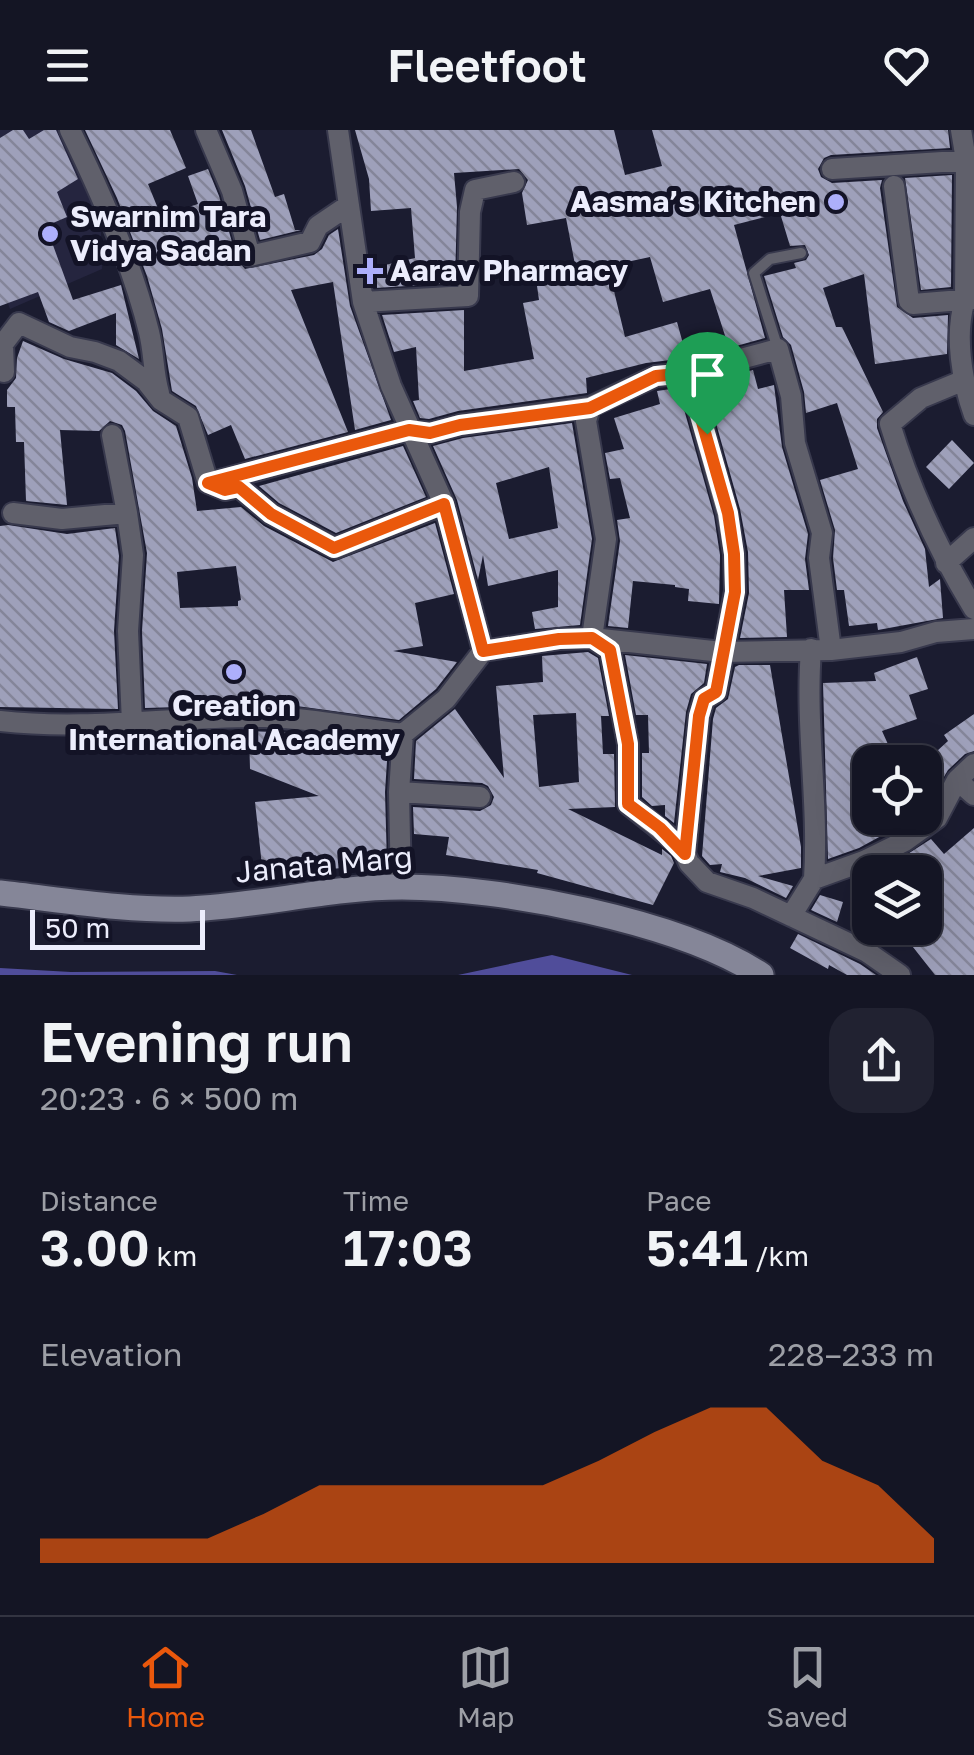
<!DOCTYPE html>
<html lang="en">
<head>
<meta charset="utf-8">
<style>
  body { margin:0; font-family:"Golos Text",sans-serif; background:#212231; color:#f1f3f6; height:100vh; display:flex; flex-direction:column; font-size:38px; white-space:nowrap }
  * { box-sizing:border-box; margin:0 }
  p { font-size:32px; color:#9d9fa6 }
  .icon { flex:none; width:55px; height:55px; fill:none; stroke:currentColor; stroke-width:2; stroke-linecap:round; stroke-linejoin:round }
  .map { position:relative; height:845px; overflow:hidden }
  .side { display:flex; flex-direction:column; background:#141524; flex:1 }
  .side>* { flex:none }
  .tools { position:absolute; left:852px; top:615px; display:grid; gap:20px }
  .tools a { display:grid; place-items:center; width:90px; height:90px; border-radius:20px; background:#141524; box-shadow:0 10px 40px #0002,0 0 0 2px #333441; font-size:50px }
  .scale { position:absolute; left:30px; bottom:25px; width:175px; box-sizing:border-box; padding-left:10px; border:5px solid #ecedfc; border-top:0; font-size:28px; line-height:35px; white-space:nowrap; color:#ecedfc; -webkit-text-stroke:8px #131326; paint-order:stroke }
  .pin { position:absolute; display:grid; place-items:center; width:85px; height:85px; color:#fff; margin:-102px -42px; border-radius:50% 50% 50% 0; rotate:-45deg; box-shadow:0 0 10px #0007 }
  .pin .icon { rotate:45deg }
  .round { display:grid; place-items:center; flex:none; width:105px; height:105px; border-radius:30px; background:#212231 }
  .summary { display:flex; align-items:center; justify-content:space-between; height:170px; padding:0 40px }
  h1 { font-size:55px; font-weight:600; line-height:75px }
  .figures { display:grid; grid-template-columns:repeat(3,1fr); gap:15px; height:170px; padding:10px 40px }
  .figures div { display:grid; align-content:center }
  .figures b { font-size:50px; font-weight:600 }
  .figures small { font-size:28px; font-weight:400 }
  .figures p { font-size:28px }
  .chart { height:280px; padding:20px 40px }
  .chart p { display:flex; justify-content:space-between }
  .chart svg { width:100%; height:180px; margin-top:10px; fill:#ea580c; opacity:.7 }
  header { display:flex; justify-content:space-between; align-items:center; height:130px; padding:0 40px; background:#141524; font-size:45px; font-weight:600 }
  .dock { display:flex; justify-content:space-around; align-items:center; height:140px; border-top:2px solid #333441; background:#141524; font-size:28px; color:#9d9fa6 }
  .dock a { display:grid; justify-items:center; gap:5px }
  .dock .selected { color:#ea580c }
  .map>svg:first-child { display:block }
  .built { fill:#25253f }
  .water { fill:#504d9a }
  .building { fill:url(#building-back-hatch); fill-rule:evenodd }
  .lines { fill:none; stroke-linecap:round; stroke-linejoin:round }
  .service-casing { stroke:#38394d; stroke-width:14 }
  .minor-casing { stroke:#38394d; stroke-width:24 }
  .secondary-casing { stroke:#38394d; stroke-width:29 }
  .service { stroke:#60606b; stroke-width:10 }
  .minor { stroke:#60606b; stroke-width:20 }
  .secondary { stroke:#858698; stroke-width:25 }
  .route-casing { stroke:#fff; stroke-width:20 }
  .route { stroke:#ea580c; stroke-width:12 }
  .poi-dot { fill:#adaffb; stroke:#131326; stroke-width:4 }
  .labels { text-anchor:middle; stroke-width:10; stroke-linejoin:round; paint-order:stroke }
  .poi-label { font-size:30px; font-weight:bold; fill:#ecedfc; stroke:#131326; text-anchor:start }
  .street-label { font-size:30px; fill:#ecedfc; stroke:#131326 }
</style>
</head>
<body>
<header><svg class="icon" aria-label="menu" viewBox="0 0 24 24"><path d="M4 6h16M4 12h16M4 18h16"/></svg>Fleetfoot<svg class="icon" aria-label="heart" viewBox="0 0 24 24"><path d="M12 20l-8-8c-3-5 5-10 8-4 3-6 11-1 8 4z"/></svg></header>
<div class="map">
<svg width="974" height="845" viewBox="0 0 974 845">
  <defs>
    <pattern id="building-back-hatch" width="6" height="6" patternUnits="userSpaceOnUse" patternTransform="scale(2.5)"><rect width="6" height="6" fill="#9ea0ba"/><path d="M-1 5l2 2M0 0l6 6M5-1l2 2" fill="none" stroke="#848599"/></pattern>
  </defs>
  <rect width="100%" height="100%" fill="#1b1c30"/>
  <!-- built -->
  <path class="built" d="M 0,0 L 71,0 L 100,68 L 102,139 L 10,179 L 0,153 Z"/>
  <!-- water -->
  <path class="water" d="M 552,825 L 632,845 L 458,845 Z
    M 0,838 L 71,842 L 215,841 L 237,845 L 0,845 Z"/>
  <!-- building -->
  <path class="building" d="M 13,0 L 23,0 L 29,9 L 44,0 L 56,0 L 78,49 L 57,62 L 67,87 L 46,96 L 73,170 L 121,155 L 139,229 L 116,215 L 116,183 L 69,201 L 49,192 L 38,162 L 0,176 L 0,8 Z
    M 85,0 L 170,0 L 186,38 L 148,54 L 161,86 L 198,74 L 188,46 L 208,39 L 219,66 L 237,130 L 245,139 L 314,125 L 322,119 L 329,105 L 338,99 L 350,176 L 391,290 L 355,300 L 333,152 L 291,160 L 348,302 L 245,329 L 231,295 L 208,305 L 196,276 L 172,261 L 162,199 L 147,146 L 117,68 Z
    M 222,0 L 251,0 L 275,67 L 284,64 L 295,100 L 301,100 L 260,110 L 245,56 Z
    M 355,0 L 614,0 L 625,45 L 662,36 L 652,0 L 948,0 L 950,18 L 831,25 L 824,28 L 818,39 L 821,47 L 832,53 L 882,50 L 880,58 L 897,177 L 913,188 L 948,185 L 947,224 L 875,234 L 864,144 L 823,158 L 836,197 L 842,197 L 883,282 L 877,289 L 877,298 L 903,371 L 925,419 L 929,457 L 940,449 L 943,488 L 878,500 L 877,493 L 849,496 L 844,460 L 837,460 L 833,428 L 835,400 L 820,350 L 858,339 L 837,273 L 806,283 L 804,262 L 791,215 L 783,207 L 764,146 L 796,138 L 794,133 L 806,130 L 809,125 L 805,115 L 790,116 L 780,83 L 734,95 L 765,208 L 729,218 L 710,159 L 663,172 L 650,127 L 608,136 L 625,207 L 677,192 L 687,228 L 646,233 L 586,248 L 587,263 L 458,281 L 429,289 L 420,288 L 413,271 L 419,270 L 416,217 L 394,222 L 382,185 L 464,180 L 464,241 L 534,229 L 523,173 L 539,170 L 536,149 L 577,145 L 566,88 L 527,95 L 522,63 L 528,50 L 519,39 L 454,43 L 457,77 L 455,153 L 375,158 L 372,138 L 415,128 L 411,78 L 371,81 L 369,49 Z
    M 952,45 L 951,157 L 921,160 L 905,48 Z
    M 23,211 L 64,229 L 112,243 L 136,261 L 153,281 L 176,296 L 192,348 L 197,381 L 241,377 L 264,396 L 333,432 L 435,393 L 454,464 L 415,473 L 423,516 L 393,521 L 457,532 L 436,559 L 399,590 L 282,574 L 145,578 L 142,501 L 147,423 L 125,301 L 122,295 L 110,291 L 99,301 L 60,300 L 67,375 L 26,371 L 24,312 L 16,312 L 15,277 L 7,277 L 7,260 L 16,248 L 17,228 ZM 236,436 L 241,470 L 238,471 L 238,476 L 180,478 L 177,442 Z
    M 753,240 L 758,259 L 774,255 L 782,317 L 808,404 L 805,429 L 809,460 L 784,460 L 787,507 L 740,508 L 749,463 L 748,422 L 740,379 L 707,261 L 740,253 L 737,244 Z
    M 678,258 L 714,386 L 720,425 L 719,474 L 688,471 L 689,459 L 675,457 L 675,455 L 633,451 L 628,498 L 608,496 L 620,411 L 617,390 L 630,388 L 620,348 L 610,349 L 605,323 L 624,319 L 614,288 L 660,274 L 657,261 Z
    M 572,293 L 592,409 L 580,495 L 535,499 L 532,482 L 558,477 L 558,440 L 488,456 L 483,425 L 478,450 L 457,370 L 433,316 L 463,308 ZM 549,337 L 558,398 L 509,409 L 496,353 Z
    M 952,310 L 974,333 L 949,359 L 926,337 Z
    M 403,316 L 426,367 L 336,403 L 279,373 L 259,356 Z
    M 8,395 L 67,404 L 115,398 L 119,426 L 114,501 L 118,579 L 0,577 L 0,396 Z
    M 588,522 L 598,528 L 609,586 L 601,586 L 603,624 L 614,624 L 615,677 L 568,679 L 662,725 L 662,719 L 671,726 L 674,733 L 653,775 L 537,743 L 538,740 L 446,725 L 449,707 L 414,704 L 413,677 L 480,681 L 491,675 L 494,667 L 488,656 L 482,653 L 414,649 L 416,611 L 455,579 L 504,648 L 496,556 L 543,552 L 542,526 ZM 576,583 L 579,652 L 539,657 L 533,585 Z
    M 625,525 L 707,534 L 704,553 L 691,564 L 686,582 L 674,693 L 665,686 L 665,675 L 652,676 L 642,667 L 642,623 L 649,623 L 648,585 L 636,585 Z
    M 917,527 L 928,559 L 909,565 L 917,589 L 882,601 L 896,632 L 870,632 L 870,704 L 895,688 L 914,688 L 859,718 L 828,729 L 823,553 L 876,551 L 874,543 Z
    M 739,535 L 770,535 L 801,717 L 801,738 L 758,746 L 793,756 L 786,768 L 745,748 L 720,742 L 722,734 L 710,735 L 702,726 L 713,589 L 716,578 L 728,569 L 735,537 Z
    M 974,584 L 974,621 L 965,624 L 948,640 L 938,657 L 925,669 L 925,632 L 948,611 L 944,605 Z
    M 249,601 L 297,603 L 388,616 L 385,662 L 387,734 L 263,745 L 255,672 L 319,666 L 250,639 Z
    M 974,698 L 974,845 L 935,845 L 898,798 L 925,798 L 925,763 L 929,760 L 925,755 L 925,742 L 915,742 L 903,727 L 931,709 L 944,724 Z
    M 820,765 L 843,772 L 837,792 L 811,780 Z
    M 798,804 L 860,834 L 876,845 L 847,845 L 829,835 L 828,839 L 790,818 Z"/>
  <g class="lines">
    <!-- service casing -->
    <g class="service-casing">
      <path id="service" d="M 778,219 L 754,143 L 770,129 L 801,123"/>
    </g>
    <!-- minor casing -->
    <g class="minor-casing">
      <path id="minor" d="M 70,0 C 101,63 132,133 149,202 C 154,222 153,242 159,263
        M 206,0 L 232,61 L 250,126 L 310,112 L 318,96 L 349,75
        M 338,0 L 363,172 L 391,256 L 444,374 L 483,521
        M 961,0 L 966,30 L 965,170 C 954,205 962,251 974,285
        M 832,39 L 974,30
        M 894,56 L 909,171 L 913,174 L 974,169
        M 363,172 L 468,166 L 470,82 L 475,60 L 514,52
        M 4,242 L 3,214 L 19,193 L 70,217 L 95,222 L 119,231 L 146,251 L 161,270 L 188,287 L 208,353 L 225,360 L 239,357 L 271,384 L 335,418 L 444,374
        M 962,251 L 921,268 L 890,294 C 910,360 938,420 974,479
        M 112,305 L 127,383
        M 220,350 L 409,300 L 430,303 L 460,295 L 590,277
        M 13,383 L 62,389 L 127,383 L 133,425 L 128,501 L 132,593
        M 946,433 L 974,408
        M 811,519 C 805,598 819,672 814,749
        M 831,520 L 819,428 L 822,403 L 795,313 L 791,266 L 778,219 L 688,243 L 656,246 L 590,277 L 586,291 L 606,409 L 592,508 L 610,520 L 628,614 L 628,674 L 682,717 L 689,733 L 707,752 L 753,768 L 867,822 L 900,845
        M 0,591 C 88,601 176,586 264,587 C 310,588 357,598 403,604 L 446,569 L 483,521 L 559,509 L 592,508 L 722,522 L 831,520 L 901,512 L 936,502 L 974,499
        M 957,650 L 974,634
        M 399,662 L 480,667
        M 685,724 L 699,586 L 704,569 L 716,562 L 735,461 L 734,424 L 727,383 L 688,243
        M 401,757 L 399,662 L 403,604
        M 791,786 L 814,749 L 864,731 L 905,711 L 937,688 L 957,650 L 974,665"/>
    </g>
    <!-- secondary casing -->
    <g class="secondary-casing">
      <path id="secondary" d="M 0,763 C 63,770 126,781 190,779 C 260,776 331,757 402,757 C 500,757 679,791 761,845"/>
    </g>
    <!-- service -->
    <use href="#service" class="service"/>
    <!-- minor -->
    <use href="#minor" class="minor"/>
    <!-- secondary -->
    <use href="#secondary" class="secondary"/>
  </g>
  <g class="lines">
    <!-- route casing -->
    <g class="route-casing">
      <path id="route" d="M 688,243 L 728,383 L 734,424 L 735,462 L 716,562 L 704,569 L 699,586 L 685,724 L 660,698 L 628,674 L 628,614 L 610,520 L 592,508 L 559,509 L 483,521 L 444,374 L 334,418 L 271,384 L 239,357 L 225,360 L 208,353 L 409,300 L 430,303 L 460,295 L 590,278 L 656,246 Z"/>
    </g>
    <!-- route -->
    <use href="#route" class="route"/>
  </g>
  <!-- markers -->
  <g class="poi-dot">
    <circle cx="836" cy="72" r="10"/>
    <circle cx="50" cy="104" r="10"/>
    <path d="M365 126h10v10h10v10h-10v10h-10v-10h-10v-10h10z"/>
    <circle cx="234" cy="542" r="10"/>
  </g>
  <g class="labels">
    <!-- poi labels -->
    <g class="poi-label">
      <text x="816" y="82" text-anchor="end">Aasma’s Kitchen</text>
      <text x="70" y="97">Swarnim Tara<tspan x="70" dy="34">Vidya Sadan</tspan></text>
      <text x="390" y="151">Aarav Pharmacy</text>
      <text x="234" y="586" text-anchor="middle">Creation<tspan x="234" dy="34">International Academy</tspan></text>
    </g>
    <!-- street labels -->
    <g class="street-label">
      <text transform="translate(324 735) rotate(-5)" y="10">Janata Marg</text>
    </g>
  </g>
</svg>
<div class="tools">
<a><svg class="icon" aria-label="locate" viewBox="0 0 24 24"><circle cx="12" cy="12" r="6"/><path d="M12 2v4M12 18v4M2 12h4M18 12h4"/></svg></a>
<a><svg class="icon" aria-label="layers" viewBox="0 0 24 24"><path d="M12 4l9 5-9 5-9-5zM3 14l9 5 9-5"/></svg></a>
</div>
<div class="scale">50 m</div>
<div class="pin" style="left:707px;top:304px;background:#1e9e55"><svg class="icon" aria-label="arrive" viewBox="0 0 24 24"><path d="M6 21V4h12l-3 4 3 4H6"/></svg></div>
</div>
<section class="side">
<div class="summary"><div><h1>Evening run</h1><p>20:23 · 6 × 500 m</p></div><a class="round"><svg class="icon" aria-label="share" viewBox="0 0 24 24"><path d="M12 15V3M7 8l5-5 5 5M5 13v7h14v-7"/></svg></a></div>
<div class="figures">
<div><p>Distance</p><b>3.00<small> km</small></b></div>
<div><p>Time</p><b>17:03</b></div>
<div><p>Pace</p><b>5:41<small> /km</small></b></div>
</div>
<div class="chart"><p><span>Elevation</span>228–233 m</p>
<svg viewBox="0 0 160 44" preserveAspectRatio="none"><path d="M0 44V38L10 38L20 38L30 38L40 32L50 25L60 25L70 25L80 25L90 25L100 19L110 12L120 6L130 6L140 19L150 25L160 38V44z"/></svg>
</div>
</section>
<nav class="dock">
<a class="selected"><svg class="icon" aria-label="home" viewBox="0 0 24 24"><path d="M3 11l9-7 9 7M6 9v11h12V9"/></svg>Home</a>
<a><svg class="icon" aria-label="map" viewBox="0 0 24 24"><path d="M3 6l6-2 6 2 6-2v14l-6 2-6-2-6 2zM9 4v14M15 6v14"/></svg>Map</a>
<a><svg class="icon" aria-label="saved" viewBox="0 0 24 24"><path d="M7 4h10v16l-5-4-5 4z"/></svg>Saved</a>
</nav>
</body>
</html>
